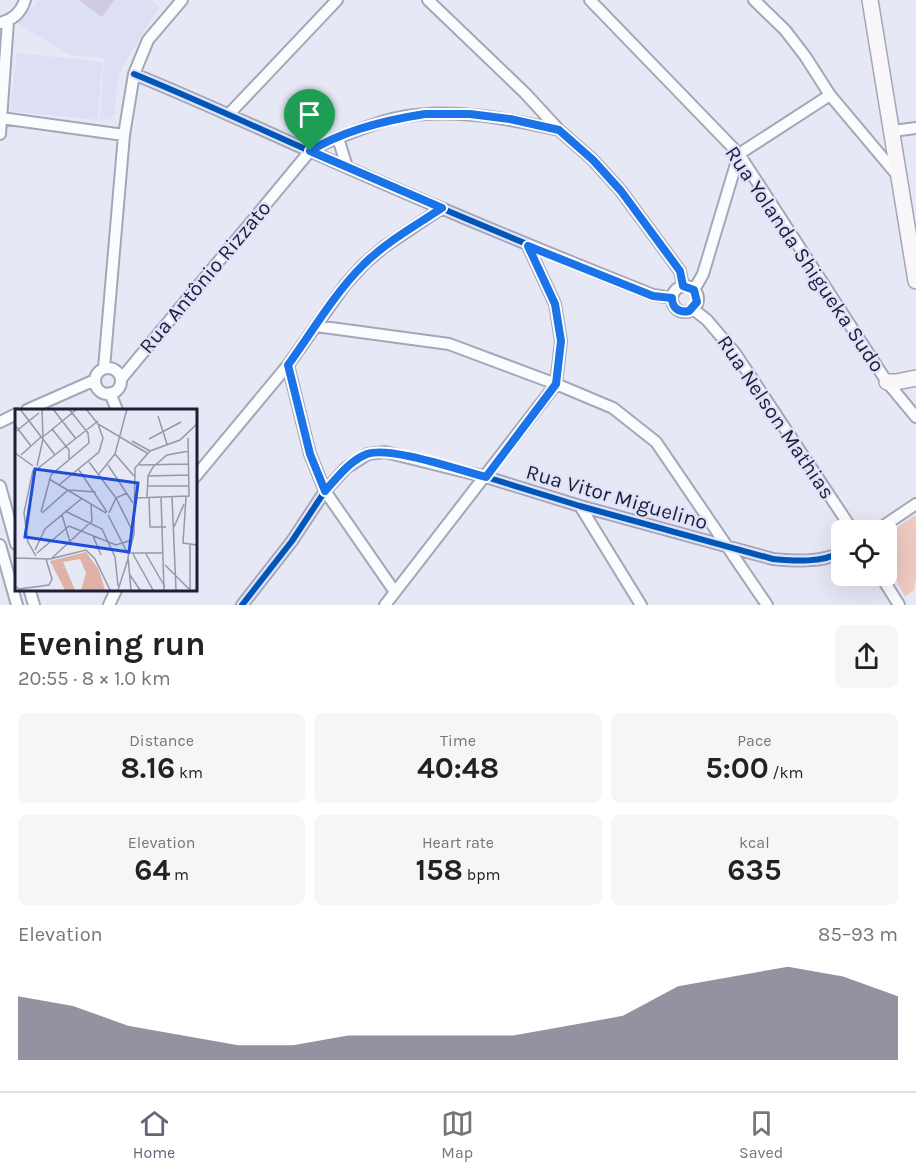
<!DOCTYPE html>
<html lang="en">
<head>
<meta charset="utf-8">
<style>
  body { margin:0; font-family:Karla,sans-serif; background:#f6f6f6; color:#222; height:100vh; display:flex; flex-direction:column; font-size:22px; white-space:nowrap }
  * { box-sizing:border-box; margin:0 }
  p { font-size:20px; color:#767676 }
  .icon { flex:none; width:33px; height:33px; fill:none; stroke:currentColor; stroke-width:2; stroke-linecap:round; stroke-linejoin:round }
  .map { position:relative; height:605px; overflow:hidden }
  .side { display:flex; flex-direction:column; background:#fff; flex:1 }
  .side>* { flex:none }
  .buttons { position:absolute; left:831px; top:520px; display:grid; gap:12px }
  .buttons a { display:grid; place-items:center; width:66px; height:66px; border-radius:9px; background:#fff; box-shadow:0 6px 24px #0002; font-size:30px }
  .pin { position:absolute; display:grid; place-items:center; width:51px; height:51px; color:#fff; margin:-62px -26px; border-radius:50% 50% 50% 0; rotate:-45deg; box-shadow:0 0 6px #0007 }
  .pin .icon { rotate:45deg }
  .round { display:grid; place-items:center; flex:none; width:63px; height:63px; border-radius:9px; background:#f6f6f6 }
  .headline { display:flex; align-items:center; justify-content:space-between; height:102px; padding:0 18px }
  h1 { font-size:33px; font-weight:700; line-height:45px }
  .metrics { display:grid; grid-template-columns:repeat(3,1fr); gap:9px; height:102px; padding:6px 18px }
  .metrics div { display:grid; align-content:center; border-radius:9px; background:#f6f6f6; text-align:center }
  .metrics b { font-size:30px; font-weight:700 }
  .metrics small { font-size:16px; font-weight:400 }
  .metrics p { font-size:16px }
  .chart { height:168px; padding:12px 18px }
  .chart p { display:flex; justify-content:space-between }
  .chart svg { width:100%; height:108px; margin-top:6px; fill:#646579; opacity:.7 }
  .tabs { display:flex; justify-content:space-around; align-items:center; height:84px; border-top:2px solid #e0e0e0; background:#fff; font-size:16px; color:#767676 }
  .tabs a { display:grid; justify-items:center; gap:3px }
  .tabs .on { color:#646579 }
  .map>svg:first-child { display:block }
  .built { fill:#dddff5 }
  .green { fill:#efcac1 }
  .building { fill:#d1cbe1 }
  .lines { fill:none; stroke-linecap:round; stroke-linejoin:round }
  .minor-casing { stroke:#a5a6b7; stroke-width:14 }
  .secondary-casing { stroke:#a5a6b7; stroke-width:18 }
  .minor { stroke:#fbfcfe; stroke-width:10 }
  .secondary { stroke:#f8f6f9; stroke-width:15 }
  .cycleway-casing { stroke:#e0e2fc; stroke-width:10 }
  .cycleway { stroke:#0057b8; stroke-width:6 }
  .route-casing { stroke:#fff; stroke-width:12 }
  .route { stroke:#1a73e8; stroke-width:8 }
  .labels { text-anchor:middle; stroke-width:4.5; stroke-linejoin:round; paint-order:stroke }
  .street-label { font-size:21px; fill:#1e1e36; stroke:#e0e2fc }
  .inset-road { fill:none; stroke:#9697a9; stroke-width:1.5 }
  .view { fill:#1d4ed8; fill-opacity:0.15; stroke:#1d4ed8; stroke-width:3 }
  .inset-edge { fill:none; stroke:#1e1e36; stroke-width:3 }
</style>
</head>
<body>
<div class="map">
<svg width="916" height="605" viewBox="0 0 916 605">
  <rect width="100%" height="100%" fill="#e6e8f6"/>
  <!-- built -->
  <path class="built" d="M 39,0 L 151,0 L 159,7 L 123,66 L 117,83 L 115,113 L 109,120 L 100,119 L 104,58 L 70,55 L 17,23 Z
    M 17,53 L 102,62 L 98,120 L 10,111 Z"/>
  <!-- green -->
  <path class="green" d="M 914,516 L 916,517 L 916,577 L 914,590 L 905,596 L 887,564 L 887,534 Z"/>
  <!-- building -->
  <path class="building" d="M 79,0 L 114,0 L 102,17 Z"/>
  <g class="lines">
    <!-- minor casing -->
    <g class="minor-casing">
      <path id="minor" d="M 428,0 L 525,93 L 559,130 L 593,160 L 621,191 L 680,271 L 683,286
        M 590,0 L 739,154 L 887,382 L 916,417
        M 754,0 L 785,30 L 805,56 L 830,95 L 898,176
        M 0,23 C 13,20 21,13 25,0
        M 134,74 C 205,103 275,136 346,167 C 448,212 550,254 653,295 L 672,298
        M 230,113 L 337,0
        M 1,118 L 124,135
        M 893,131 L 916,128
        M 0,134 L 8,21
        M 338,138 L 347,167
        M672 299a13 13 0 1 1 26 0a13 13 0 1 1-26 0Z
        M 694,290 L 703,274 L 739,154 L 830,95
        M 693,309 L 707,320 L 735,353 L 853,531
        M 316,326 L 449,344 L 556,384 L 613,408 L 656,442 L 767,605
        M 288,365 L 310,454 L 325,491 L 395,592
        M 104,368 L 124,135 L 134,74 L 148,40 L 182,0
        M95 381a13 13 0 1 1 26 0a13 13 0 1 1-26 0Z
        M 121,379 L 310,151 L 318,146 C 343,136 370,124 396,118 C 451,107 505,118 559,130
        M 110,393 L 117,410
        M 27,410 L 95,380
        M 0,422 L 16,414
        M 195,477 L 288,365 L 345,285 L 364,264 L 384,247 L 442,208
        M 0,486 L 16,544
        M 580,506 L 641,605
        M 876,531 L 916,504
        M 0,545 L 17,605
        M 881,576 L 899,605
        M 29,588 L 34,605
        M 109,605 L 117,588
        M 242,605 L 292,541 L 325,491 L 346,468 L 368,454 L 385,452 L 486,477 L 580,506 L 773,559 C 795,561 821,563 842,552
        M 385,605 L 556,384 L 561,341 L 555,304 L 528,246"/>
    </g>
    <!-- secondary casing -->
    <g class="secondary-casing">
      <path id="secondary" d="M 870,0 L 916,281
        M 887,382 L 896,382 L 916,378"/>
    </g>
    <!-- minor -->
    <use href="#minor" class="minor"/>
    <!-- secondary -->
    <use href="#secondary" class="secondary"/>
    <!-- cycleway casing -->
    <g class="cycleway-casing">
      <path id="cycleway" d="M 134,74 C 205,103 275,136 346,167 C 448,212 550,254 653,295 L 672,298
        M 242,605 L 292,541 L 325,491 L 346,468 L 368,454 L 385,452 L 486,477 L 580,506 L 773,559 C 795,561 821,563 842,552"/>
    </g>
    <!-- cycleway -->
    <use href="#cycleway" class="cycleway"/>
  </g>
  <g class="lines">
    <!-- route casing -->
    <g class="route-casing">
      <path id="route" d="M 425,114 L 470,114 L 510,119 L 559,130 L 593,160 L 621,191 L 680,271 L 683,286 L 694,290 L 697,302 L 689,311 C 679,313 672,308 672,298 L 653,296 L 528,246 L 555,304 L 561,341 L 556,384 L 486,477 C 459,470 390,446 367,454 C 349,461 337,478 325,491 L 310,454 L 288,365 C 312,332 334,294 363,265 C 386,242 416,225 442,208 L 310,151 C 344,130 386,120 425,114 Z"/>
    </g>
    <!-- route -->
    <use href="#route" class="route"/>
  </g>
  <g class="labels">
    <!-- street labels -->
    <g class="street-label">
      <text transform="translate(805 259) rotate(56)" y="7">Rua Yolanda Shigueka Sudo</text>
      <text transform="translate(205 277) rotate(-50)" y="7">Rua Antônio Rizzato</text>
      <text transform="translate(776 417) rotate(56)" y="7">Rua Nelson Mathias</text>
      <text transform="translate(617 497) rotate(16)" y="7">Rua Vitor Miguelino</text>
    </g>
  </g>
  <!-- overview -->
  <g transform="translate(15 409)">
    <rect width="182" height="182" fill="#e6e8f6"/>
    <path d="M 71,143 L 84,161 L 90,181 L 66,181 L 71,164 L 65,150 L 48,153 L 60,181 L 50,181 L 35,152 Z" fill="#deb2a6"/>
    <path class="inset-road" d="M 5,0 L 40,46M 38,0 L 61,30M 71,0 L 83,15 L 132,44M 143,7 L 152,35M 0,16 L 16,37M 37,20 L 54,41 L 54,51M 0,23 L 24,4M 29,27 L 62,0M 134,30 L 166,13M 117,32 L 135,42M 0,44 L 18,57M 100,45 L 119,67M 6,46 L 26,28M 74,53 L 101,89 L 118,123M 93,56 L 118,94M 124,56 L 174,55M 22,57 L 28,30 L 27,0M 22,60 L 83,12M 18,61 L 9,104 L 13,133 L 21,147M 64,61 L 92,103M 84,65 L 100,45 L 112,0M 133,67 L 174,66M 34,70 L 91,104M 44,76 L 84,43 L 88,29 L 83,15M 133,77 L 174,77M 132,88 L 133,67 L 138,58 L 152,46 L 174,42M 134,88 L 135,118 L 151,118M 146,88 L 149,181M 157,88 L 161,181M 171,88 L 168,134 L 182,136M 119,89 L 174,87 L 173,29M 50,102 L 87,120 L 100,148 L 103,177M 26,103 L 36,66 L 74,34 L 73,24 L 54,0M 27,104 L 53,81 L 81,83M 94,104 L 101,89 L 112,84M 47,106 L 55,133M 93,106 L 113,145M 159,118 L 169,95M 78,127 L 86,146M 20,141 L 30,120 L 66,90M 22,144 L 54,117 L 101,136 L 117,131M 116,144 L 148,144M 118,145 L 138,181M 131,145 L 150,178M 0,149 L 35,150 L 71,141 L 80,150 L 95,181M 37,149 L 77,112 L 76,96M 150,156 L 174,180M 115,166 L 125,181M 0,177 L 4,180 L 34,176 L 37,170 L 31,150M 103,181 L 113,150M 116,181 L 113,148 L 119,125 L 120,59 L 135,42 L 165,31 L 182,15M 175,181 L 175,135"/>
    <path class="view" d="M 20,60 L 123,74 L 114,143 L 10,128 Z"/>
    <rect width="182" height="182" class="inset-edge"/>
  </g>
</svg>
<div class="buttons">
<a><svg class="icon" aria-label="locate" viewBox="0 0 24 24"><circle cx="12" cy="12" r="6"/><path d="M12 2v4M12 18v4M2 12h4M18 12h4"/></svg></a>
</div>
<div class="pin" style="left:310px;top:151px;background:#1e9e55"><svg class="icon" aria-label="arrive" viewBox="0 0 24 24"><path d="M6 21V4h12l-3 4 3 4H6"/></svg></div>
</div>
<section class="side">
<div class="headline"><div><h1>Evening run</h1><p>20:55 · 8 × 1.0 km</p></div><a class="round"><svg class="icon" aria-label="share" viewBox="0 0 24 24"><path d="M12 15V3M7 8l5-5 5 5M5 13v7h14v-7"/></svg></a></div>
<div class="metrics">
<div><p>Distance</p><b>8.16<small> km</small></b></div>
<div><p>Time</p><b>40:48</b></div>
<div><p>Pace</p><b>5:00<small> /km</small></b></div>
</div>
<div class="metrics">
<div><p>Elevation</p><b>64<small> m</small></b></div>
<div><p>Heart rate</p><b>158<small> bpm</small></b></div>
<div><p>kcal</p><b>635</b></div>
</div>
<div class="chart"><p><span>Elevation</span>85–93 m</p>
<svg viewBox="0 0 160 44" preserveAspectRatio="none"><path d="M0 44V18L10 22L20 30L30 34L40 38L50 38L60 34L70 34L80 34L90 34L100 30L110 26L120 14L130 10L140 6L150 10L160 18V44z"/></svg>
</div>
</section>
<nav class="tabs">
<a class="on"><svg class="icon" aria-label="home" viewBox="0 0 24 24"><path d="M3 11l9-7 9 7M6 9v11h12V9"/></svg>Home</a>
<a><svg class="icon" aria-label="map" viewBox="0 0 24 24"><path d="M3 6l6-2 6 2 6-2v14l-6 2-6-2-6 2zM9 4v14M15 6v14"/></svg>Map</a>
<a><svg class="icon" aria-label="saved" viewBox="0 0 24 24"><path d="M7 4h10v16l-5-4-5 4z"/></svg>Saved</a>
</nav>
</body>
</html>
